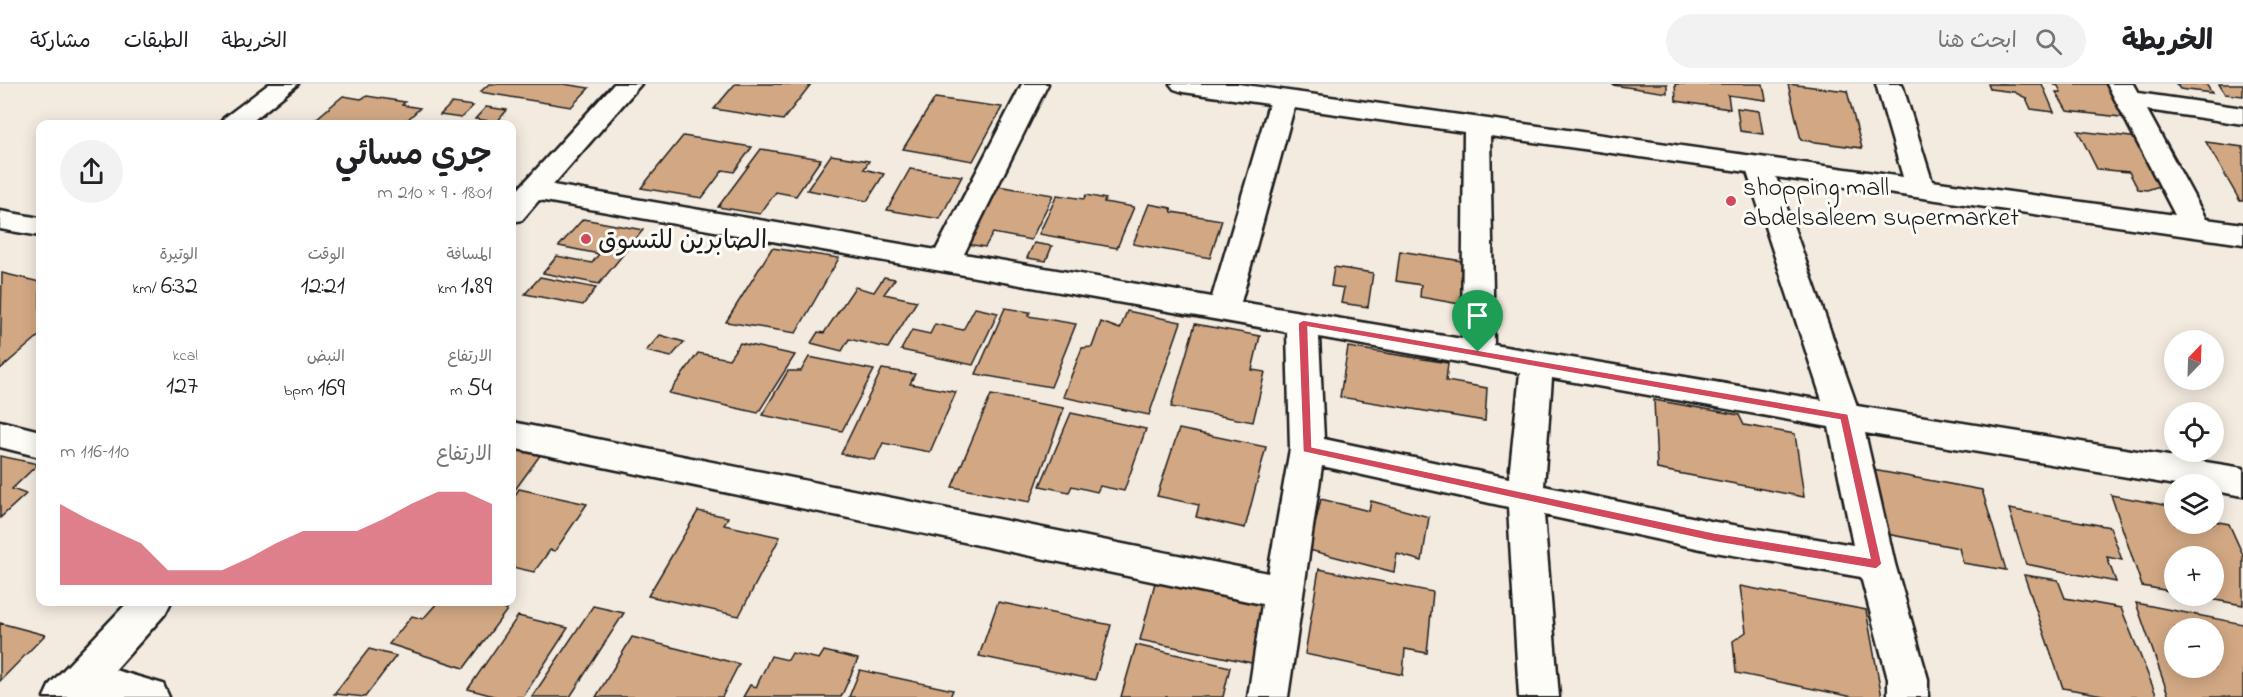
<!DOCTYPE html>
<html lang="ar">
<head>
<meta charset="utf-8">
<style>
  body { margin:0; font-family:"Indie Flower","Playpen Sans Arabic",sans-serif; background:#f2f2f2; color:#202124; direction:rtl; height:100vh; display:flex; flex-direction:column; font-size:22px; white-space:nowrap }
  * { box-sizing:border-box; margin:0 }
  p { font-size:20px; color:#757577 }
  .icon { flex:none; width:33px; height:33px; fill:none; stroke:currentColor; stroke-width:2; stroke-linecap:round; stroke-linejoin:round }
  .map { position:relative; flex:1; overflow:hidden; direction:ltr }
  .drawer { position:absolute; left:36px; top:36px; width:480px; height:486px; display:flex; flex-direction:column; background:#fff; border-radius:12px; box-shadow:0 3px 15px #0003; direction:rtl }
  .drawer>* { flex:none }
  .needle { width:39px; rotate:23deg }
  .fabs { position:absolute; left:2164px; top:246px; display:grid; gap:12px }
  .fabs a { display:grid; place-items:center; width:60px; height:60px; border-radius:50%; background:#fff; box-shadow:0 3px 15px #0003; font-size:30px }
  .pin { position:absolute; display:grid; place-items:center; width:51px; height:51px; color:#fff; margin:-62px -26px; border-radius:50% 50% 50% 0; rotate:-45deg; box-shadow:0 0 6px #0007 }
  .pin .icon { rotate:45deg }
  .round { display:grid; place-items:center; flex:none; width:63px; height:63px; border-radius:32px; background:#f2f2f2 }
  .headline { display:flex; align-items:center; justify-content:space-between; height:102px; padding:0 24px }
  h1 { font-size:33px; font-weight:600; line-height:45px }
  .stats { display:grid; grid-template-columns:repeat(3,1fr); gap:9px; height:102px; padding:6px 24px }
  .stats div { display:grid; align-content:center }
  .stats b { font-size:26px; font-weight:600 }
  .stats small { font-size:16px; font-weight:400 }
  .stats p { font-size:16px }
  .chart { height:168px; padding:12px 24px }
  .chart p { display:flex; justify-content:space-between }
  .chart svg { width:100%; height:108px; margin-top:6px; fill:#d1495b; opacity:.7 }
  header { display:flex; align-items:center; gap:36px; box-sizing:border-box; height:84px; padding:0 30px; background:#fff; border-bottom:2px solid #e0e0e0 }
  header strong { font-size:28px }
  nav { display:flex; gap:33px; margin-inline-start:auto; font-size:21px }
  .search { width:420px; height:54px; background:#f2f2f2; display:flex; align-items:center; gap:15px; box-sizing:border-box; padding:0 21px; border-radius:33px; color:#757577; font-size:22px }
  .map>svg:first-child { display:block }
  .building { fill:#d2a884; stroke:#1c1c1c; stroke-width:1.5; fill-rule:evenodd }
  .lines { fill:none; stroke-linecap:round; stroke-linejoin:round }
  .minor-casing { stroke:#1c1c1c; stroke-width:5 }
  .minor { fill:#fdfcf7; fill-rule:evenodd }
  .route { fill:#d1495b; stroke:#fff; stroke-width:1.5; fill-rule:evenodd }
  .poi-dot { fill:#d1495b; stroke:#fdfcf7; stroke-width:2 }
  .labels { text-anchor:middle; stroke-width:6; stroke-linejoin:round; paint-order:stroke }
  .poi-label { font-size:26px; fill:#1c1c1c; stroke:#fdfcf7; text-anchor:start }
</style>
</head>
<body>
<header>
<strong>الخريطة</strong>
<div class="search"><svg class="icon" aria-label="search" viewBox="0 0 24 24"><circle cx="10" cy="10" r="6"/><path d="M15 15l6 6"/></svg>ابحث هنا</div>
<nav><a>الخريطة</a><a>الطبقات</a><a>مشاركة</a></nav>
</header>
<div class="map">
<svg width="2243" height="613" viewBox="0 0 2243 613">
  <rect width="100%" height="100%" fill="#f4ebe0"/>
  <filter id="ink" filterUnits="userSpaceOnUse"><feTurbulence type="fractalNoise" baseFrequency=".0167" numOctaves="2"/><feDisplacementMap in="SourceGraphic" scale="12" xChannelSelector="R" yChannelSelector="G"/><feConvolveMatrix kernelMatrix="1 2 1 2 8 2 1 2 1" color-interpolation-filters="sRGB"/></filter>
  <g filter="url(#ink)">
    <!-- building -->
    <path class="building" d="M 489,0 L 563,0 L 589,4 L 571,23 L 480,8 Z
      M 735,0 L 811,0 L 783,36 L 714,25 Z
      M 1613,0 L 1667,0 L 1667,9 L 1613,1 Z
      M 1675,0 L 1763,0 L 1766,16 L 1728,11 L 1730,25 L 1676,17 Z
      M 1788,0 L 1847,7 L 1862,64 L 1801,56 Z
      M 1988,0 L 2042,0 L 2054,28 L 2031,25 L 2026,14 L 2014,8 L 1990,5 Z
      M 2053,0 L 2110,0 L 2130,34 L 2067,27 L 2056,8 L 2061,8 L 2058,2 Z
      M 2176,0 L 2206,0 L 2212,9 L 2180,5 Z
      M 2219,0 L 2243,0 L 2243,12 L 2225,10 Z
      M 343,12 L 361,15 L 367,12 L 405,18 L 402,21 L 420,24 L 403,40 L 310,40 Z
      M 935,14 L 1002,23 L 973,77 L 903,65 Z
      M 452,19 L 473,22 L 461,34 L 440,31 Z
      M 486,23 L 507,26 L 497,38 L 475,35 Z
      M 1737,24 L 1759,27 L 1763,50 L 1740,47 Z
      M 2078,47 L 2166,57 L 2179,80 L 2172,81 L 2175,97 L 2147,106 L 2138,105 L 2129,88 L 2097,85 Z
      M 683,52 L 752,63 L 734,88 L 723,86 L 702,114 L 641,104 Z
      M 2206,58 L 2243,63 L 2243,117 L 2240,117 Z
      M 761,65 L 821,75 L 796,112 L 776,108 L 760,130 L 718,123 Z
      M 831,71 L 869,77 L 864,85 L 884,90 L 867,117 L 807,106 Z
      M 910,85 L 962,92 L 940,135 L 887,126 Z
      M 992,101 L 1053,111 L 1031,156 L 993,149 L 985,163 L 961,159 Z
      M 1057,111 L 1084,115 L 1086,111 L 1106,115 L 1104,118 L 1134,123 L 1117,164 L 1039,150 Z
      M 1149,120 L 1171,124 L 1172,128 L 1222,136 L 1210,174 L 1133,160 Z
      M 583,135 L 643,146 L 599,200 L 543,189 L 557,172 L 592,179 L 599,170 L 559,162 Z
      M 1034,159 L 1052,162 L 1046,177 L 1027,174 Z
      M 772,164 L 839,174 L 796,249 L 726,238 Z
      M 1400,167 L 1474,179 L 1471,222 L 1420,213 L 1421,201 L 1396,197 Z
      M 1334,183 L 1373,189 L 1368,223 L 1341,219 L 1344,204 L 1331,202 Z
      M 2,189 L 40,198 L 40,251 L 0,285 Z
      M 540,193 L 596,204 L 583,221 L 525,210 Z
      M 884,193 L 895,195 L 884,210 L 917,217 L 888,264 L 849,255 L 842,267 L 811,259 L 818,248 L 824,249 L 855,203 L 874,208 Z
      M 975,224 L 998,229 L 973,281 L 901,266 L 912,246 L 930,250 L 935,240 L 963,246 Z
      M 1005,224 L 1030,228 L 1028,232 L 1076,240 L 1051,303 L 976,290 Z
      M 1127,227 L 1181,238 L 1149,331 L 1063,313 L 1082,264 L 1092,263 L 1101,238 L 1120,245 Z
      M 1195,240 L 1260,252 L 1252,286 L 1265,288 L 1253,338 L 1171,323 Z
      M 660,251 L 684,258 L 671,273 L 646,267 Z
      M 740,259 L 795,271 L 758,329 L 669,309 L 698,269 L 729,275 Z
      M 1348,263 L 1448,279 L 1446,297 L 1487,304 L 1485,337 L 1340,313 Z
      M 809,273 L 874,286 L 842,347 L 762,331 L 788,287 L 801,287 Z
      M 882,285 L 915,290 L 910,300 L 956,308 L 930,368 L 883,359 L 875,376 L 841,370 Z
      M 991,311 L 1064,324 L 1030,418 L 952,403 Z
      M 1654,316 L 1739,331 L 1744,341 L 1795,350 L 1804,413 L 1657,385 Z
      M 1071,329 L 1146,345 L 1124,407 L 1100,402 L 1097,408 L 1072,402 L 1069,408 L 1040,402 Z
      M 1179,345 L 1266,363 L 1245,444 L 1196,433 L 1199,421 L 1157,412 Z
      M 512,363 L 541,370 L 512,410 Z
      M 0,372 L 38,380 L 12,405 L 26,410 L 0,434 Z
      M 1873,386 L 1982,406 L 2006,486 L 1963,479 L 1959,464 L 1887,450 Z
      M 519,405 L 587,420 L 555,467 L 550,466 L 534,488 L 512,483 L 512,416 Z
      M 2111,411 L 2175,423 L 2175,440 L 2214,440 L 2214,437 L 2229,440 L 2243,471 L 2243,521 L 2193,512 L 2214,512 L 2214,472 L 2175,472 L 2175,508 L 2142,502 Z
      M 1321,415 L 1369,427 L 1371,417 L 1429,433 L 1422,477 L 1397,470 L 1394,488 L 1309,466 Z
      M 2009,425 L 2110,443 L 2122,476 L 2107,473 L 2116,498 L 2026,480 Z
      M 698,427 L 728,433 L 724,441 L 780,453 L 739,532 L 648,512 Z
      M 1319,485 L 1433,508 L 1427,569 L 1405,565 L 1403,591 L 1305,570 Z
      M 2024,491 L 2058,496 L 2065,514 L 2121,524 L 2157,613 L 2114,613 L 2063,604 Z
      M 1156,495 L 1263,517 L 1252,579 L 1140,556 Z
      M 1740,502 L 1866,526 L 1882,613 L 1853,613 L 1736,589 L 1733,557 L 1746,548 Z
      M 438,518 L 479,518 L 507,526 L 464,584 L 389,560 L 412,532 L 423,535 Z
      M 998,518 L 1111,541 L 1095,596 L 979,572 Z
      M 2136,519 L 2243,540 L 2243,613 L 2169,613 ZM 2175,544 L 2214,544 L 2214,584 L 2175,584 Z
      M 593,522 L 624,529 L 570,613 L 532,613 Z
      M 518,532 L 568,544 L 523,613 L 497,613 L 468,605 Z
      M 0,539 L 45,551 L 0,597 Z
      M 632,553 L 739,580 L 722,613 L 596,613 Z
      M 1136,561 L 1230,583 L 1223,613 L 1121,613 Z
      M 369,565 L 396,572 L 365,613 L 334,610 Z
      M 824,567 L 858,575 L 841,613 L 743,613 L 750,601 L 756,603 L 771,572 L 788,576 L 792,569 L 819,575 Z
      M 860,586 L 953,606 L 950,613 L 849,613 Z"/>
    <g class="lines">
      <!-- minor casing -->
      <g class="minor-casing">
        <path id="minor" d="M 269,0 L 298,0 L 249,40 L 220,40 L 224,34 Z
          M 614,0 L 641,0 L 553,101 L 936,166 L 1022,0 L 1048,0 L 964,170 L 1212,213 L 1269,20 L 1183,8 L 1174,5 L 1170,0 L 1238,0 L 1903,93 L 1876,0 L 1902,0 L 1932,97 L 2175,131 L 2107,0 L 2133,0 L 2138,9 L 2243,24 L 2243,40 L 2147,26 L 2206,135 L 2243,140 L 2243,160 L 1776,93 L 1857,322 L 2243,384 L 2243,412 L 2214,407 L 2214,400 L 2175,401 L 1865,349 L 1895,480 L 1928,595 L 1928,613 L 1888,613 L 1888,595 L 1861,493 L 1715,468 L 1544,431 L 1559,613 L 1519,613 L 1508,423 L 1322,382 L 1288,613 L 1248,613 L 1262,520 L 512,364 L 512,338 L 1268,489 L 1290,365 L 1287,248 L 539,116 L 522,136 L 512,138 L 512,112 ZM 1294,24 L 1464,48 L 1462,255 L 1241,218 ZM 1490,52 L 1747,88 L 1822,316 L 1494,261 ZM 1319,253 L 1520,289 L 1509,394 L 1324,355 ZM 1552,294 L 1829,343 L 1853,461 L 1715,438 L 1544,402 Z
          M 0,127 L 40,134 L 40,152 L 0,145 Z
          M 0,337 L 40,347 L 40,373 L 0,363 Z
          M 128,518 L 171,518 L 165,530 L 115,586 L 163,600 L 169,613 L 44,613 L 50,600 Z"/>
      </g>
      <!-- minor -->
      <use href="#minor" class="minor"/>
    </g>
  </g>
  <!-- route -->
  <path class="route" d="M 1303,236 L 1848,330 L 1882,480 L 1876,485 L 1715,458 L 1303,368 L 1298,239 ZM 1308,243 L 1840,336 L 1870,474 L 1715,449 L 1312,363 Z"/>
  <!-- markers -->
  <g class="poi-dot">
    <circle cx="1731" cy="117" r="6"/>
    <circle cx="586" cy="155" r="6"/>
  </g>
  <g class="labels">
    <!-- poi labels -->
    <g class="poi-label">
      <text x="1743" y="111">shopping mall<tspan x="1743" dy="30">abdelsaleem supermarket</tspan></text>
      <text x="598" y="164">الصابرين للتسوق</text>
    </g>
  </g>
</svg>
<div class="fabs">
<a><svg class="needle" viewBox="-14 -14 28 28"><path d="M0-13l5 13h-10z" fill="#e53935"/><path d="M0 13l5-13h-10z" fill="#757577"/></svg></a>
<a><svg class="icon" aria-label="locate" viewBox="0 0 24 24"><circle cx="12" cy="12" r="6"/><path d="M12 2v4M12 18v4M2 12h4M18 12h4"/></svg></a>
<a><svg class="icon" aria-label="layers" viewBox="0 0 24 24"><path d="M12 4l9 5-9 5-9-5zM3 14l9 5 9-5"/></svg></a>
<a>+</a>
<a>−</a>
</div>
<div class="pin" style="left:1478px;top:268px;background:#1e9e55"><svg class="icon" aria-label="arrive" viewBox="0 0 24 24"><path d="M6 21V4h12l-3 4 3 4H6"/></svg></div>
<section class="drawer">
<div class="headline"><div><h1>جري مسائي</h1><p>18:01 · 9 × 210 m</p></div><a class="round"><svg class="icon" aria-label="share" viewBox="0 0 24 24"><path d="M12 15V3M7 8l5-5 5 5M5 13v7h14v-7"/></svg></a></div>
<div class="stats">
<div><p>المسافة</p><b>1.89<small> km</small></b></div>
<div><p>الوقت</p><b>12:21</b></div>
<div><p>الوتيرة</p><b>6:32<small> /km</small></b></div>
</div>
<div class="stats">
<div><p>الارتفاع</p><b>54<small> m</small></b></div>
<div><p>النبض</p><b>169<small> bpm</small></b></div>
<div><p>kcal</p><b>127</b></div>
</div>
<div class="chart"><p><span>الارتفاع</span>110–116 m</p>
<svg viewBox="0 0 160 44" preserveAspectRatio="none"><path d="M0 44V11L10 17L20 22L30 27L40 38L50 38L60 38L70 33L80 27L90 22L100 22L110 22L120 17L130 11L140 6L150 6L160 11V44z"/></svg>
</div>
</section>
</div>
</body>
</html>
